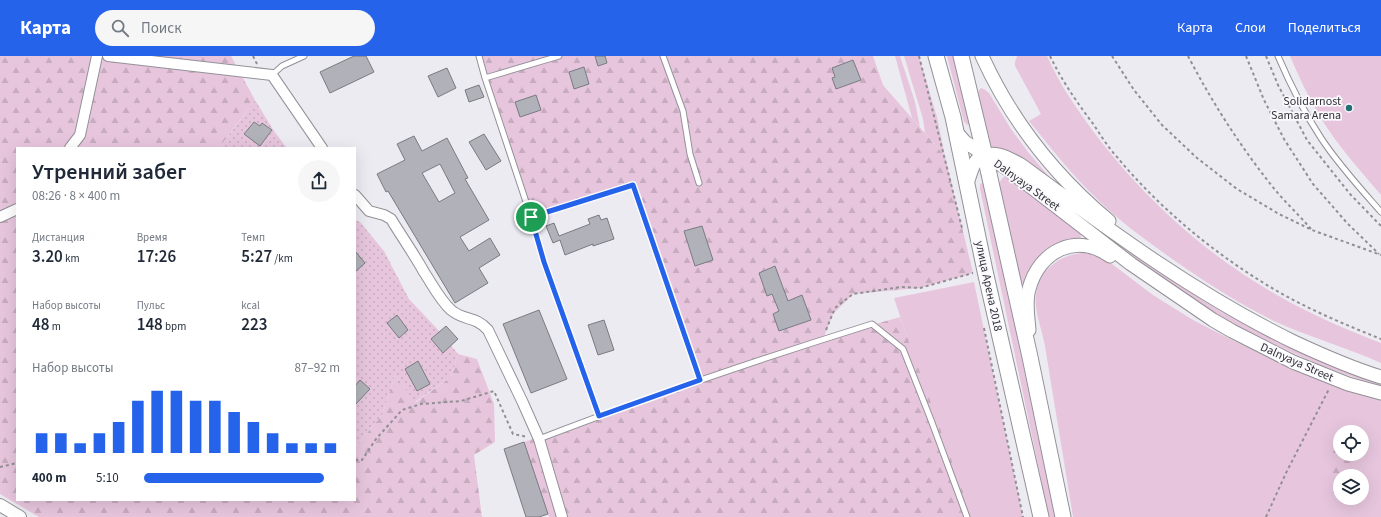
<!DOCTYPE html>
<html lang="ru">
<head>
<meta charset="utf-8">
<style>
  body { margin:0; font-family:"Source Sans 3",sans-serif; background:#f6f6f7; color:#1f2937; height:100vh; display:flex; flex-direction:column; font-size:15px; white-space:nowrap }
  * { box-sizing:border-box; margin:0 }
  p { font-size:13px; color:#747a83 }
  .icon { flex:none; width:22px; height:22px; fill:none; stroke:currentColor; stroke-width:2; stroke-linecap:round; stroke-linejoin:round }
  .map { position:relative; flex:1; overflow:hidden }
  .side { position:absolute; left:16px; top:91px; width:340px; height:354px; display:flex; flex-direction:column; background:#fff; border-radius:0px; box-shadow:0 4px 16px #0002 }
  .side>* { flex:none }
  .tools { position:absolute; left:1333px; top:369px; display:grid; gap:8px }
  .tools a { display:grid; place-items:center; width:36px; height:36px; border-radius:50%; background:#fff; box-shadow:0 4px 16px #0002; font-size:20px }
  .pin { position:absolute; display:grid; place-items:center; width:34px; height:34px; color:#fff; margin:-17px; border:2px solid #fff; border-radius:50%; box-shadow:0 1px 4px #0007 }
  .round { display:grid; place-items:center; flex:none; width:42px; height:42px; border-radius:21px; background:#f6f6f7 }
  .head { display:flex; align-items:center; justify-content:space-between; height:68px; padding:0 16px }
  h1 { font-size:22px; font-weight:600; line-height:30px }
  .figures { display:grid; grid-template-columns:repeat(3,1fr); gap:6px; height:68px; padding:4px 16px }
  .figures div { display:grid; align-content:center }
  .figures b { font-size:17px; font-weight:600 }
  .figures small { font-size:11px; font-weight:400 }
  .figures p { font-size:11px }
  .chart { height:112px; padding:8px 16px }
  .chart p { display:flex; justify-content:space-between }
  .chart svg { width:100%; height:72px; margin-top:4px; stroke:#2563eb; stroke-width:6 }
  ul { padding:0 16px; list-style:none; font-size:13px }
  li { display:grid; grid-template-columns:64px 48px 1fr; align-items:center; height:30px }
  li i { height:10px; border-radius:5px; background:#2563eb }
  header { display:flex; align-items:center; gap:24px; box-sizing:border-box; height:56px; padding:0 20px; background:#2563eb; color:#fff }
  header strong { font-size:19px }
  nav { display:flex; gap:22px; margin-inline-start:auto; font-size:14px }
  .search { width:280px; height:36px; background:#f6f6f7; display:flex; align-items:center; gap:10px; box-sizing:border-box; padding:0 14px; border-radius:22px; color:#747a83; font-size:15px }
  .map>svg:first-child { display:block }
  .grass { fill:#e7c6dd; fill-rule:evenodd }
  .forest { fill:url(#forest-firs) }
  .garden { fill:url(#garden-dots) }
  .building { fill:#b1b2b9; stroke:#7a7b81; fill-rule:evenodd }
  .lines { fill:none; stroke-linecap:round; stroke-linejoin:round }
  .service-casing { stroke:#939197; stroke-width:7 }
  .minor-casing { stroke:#939197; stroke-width:12 }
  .tertiary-casing { stroke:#939197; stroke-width:14 }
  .secondary-casing { stroke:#939197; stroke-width:15 }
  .primary-casing { stroke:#939197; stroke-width:17 }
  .path { stroke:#918f94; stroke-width:2; stroke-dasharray:3 3; stroke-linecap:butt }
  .service { stroke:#fff; stroke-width:5 }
  .minor { stroke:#fff; stroke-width:10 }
  .tertiary { stroke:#fff; stroke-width:12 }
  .secondary { stroke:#fff; stroke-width:13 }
  .primary { stroke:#fff; stroke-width:15 }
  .route-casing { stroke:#fff; stroke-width:8 }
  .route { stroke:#2563eb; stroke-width:5 }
  .poi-dot { fill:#246f71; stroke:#faf9fe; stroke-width:1.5 }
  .labels { text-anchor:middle; stroke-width:3.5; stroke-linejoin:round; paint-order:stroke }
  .poi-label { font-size:12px; fill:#323134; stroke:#faf9fe; text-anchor:end }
  .street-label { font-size:12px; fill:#323134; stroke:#faf9fe }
</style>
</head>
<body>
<header>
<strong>Карта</strong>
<div class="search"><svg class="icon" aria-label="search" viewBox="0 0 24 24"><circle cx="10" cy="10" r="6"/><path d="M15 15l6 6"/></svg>Поиск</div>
<nav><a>Карта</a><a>Слои</a><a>Поделиться</a></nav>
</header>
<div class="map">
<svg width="1381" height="461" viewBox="0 0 1381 461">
  <defs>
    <pattern id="forest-firs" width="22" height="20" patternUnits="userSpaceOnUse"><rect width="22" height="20" fill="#e7c6dd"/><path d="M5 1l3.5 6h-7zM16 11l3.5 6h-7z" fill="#c7abbe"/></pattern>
    <pattern id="garden-dots" width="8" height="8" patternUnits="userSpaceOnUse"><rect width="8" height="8" fill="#e7c6dd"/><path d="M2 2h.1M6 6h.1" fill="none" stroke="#c7abbe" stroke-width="1.8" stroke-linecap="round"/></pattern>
  </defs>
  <rect width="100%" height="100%" fill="#edebf2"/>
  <!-- grass -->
  <path class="grass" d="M 895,0 L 900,0 L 915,46 L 920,71 L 912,62 Z
    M 904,0 L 919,0 L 937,61 L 945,100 L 925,77 L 923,63 Z
    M 947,0 L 955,0 L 970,69 L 968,69 L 964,66 Z
    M 1017,0 L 1047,0 C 1054,14 1061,29 1070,42 C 1122,122 1194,192 1277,239 C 1310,258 1345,273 1381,287 L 1381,307 C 1346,291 1308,281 1274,265 C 1236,246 1202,224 1168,200 C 1143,182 1118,164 1097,143 C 1072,119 1051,92 1029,65 L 1041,58 L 1015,10 L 1015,6 Z
    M 1290,0 L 1381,0 L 1381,139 C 1364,119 1345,98 1330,76 C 1314,53 1301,26 1290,0 Z
    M 981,32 L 984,33 L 989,37 L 1011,73 L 1028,96 L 1053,125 L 991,91 L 989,88 L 977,40 L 979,34 Z
    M 1011,111 C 1039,129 1067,147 1094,167 C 1137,198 1179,232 1225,258 C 1275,286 1327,306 1381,324 L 1381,331 L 1319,309 L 1240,272 L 1167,227 Z
    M 1008,119 L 1082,175 L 1080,184 L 1023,227 L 1020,226 L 999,132 C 999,125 1002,121 1008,119 Z
    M 984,126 L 987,128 L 1057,461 L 1049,461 L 980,133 L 980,128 Z
    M 1084,197 L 1095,199 L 1112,208 L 1153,239 L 1193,264 L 1232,284 L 1301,316 L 1381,343 L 1381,461 L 1073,461 C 1064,404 1054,347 1045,290 C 1042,272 1032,252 1037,233 C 1043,211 1062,198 1084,197 ZM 1340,376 L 1362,376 L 1362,398 L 1340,398 ZM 1340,420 L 1362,420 L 1362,442 L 1340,442 Z
    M 974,226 L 1023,461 L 967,461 L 894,242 Z"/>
  <!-- forest -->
  <path class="forest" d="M 0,0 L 231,0 L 255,44 L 219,92 L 17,92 L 17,444 L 355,444 L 355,391 L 382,359 L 395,319 L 416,346 L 451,321 L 458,298 L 477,303 L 494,348 L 495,386 L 474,399 L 482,461 L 39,461 L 0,438 Z
    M 479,0 L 873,0 L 883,29 L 945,100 L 973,217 L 920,232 L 853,238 L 833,258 L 823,283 L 900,261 L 972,461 L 549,461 L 524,386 L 700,324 L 633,129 L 531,161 Z
    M 1335,385 L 1340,393 L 1340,398 L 1343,398 L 1344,402 L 1354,408 L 1356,420 L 1340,420 L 1340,438 L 1338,440 L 1329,436 L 1330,422 L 1337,409 L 1335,400 L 1330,391 L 1330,386 Z"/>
  <!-- garden -->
  <path class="garden" d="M 255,44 L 274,75 L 287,92 L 219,92 Z
    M 355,164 L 360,166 L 384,195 L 409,243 L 441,277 L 458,298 L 451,321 L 415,346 L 395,319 L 382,359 L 355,391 Z"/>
  <!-- building -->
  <path class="building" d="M 354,0 L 366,0 L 374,16 L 330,37 L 320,16 Z
    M 595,0 L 605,0 L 607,7 L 598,10 Z
    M 853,4 L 861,24 L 836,33 L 832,22 L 835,21 L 832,12 Z
    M 584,11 L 589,28 L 574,33 L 569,16 Z
    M 447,12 L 456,32 L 438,41 L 428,20 Z
    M 479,29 L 484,41 L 469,46 L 465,34 Z
    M 536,39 L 541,54 L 520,61 L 515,46 Z
    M 254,66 L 260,70 L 262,67 L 272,74 L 260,90 L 244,78 Z
    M 484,78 L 501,105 L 486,114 L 469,86 Z
    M 414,80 L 422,95 L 447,82 L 468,122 L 465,123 L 489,164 L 460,181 L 469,195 L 490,182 L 500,199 L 479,212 L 488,227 L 455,247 L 388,135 L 386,136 L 377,118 L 405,104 L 397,88 ZM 440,108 L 455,137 L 439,146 L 422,117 Z
    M 599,159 L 601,164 L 607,162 L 614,183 L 593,190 L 593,188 L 565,199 L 560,184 L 553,187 L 546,170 L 554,167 L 559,180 L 590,168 L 588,163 Z
    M 702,170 L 713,204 L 695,210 L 684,175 Z
    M 355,195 L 365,207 L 355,216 Z
    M 775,210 L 788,245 L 802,239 L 811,264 L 779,275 L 773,258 L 779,255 L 772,238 L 767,240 L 759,217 Z
    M 539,254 L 567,323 L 531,337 L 503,268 Z
    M 397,259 L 408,274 L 399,282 L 387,267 Z
    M 604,264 L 614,294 L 598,299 L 588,269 Z
    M 446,270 L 458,283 L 443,297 L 431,283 Z
    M 418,305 L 430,328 L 417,335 L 405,313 Z
    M 360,324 L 370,333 L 355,349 L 355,330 Z
    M 524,386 L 548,458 L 539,461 L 526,461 L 504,393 Z"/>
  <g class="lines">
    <!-- service casing -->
    <g class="service-casing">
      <path id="service" d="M 479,0 L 485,22 L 531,161 L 544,206 L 599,360
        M 663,0 L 683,55 L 690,98 L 699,127
        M 1278,0 C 1290,28 1304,56 1321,82 C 1338,108 1360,132 1381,156
        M 272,19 L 282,10 L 304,0
        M 485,22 L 559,0
        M 531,161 L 633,129 L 700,324
        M 539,383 C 648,341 760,303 872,268 L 903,293 L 931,364 L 967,461"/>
    </g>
    <!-- minor casing -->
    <g class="minor-casing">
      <path id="minor" d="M 108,0 L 272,19 L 322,92
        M 70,92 L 80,79 L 97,0
        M 355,139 L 369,155 L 384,159 L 391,163 C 402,181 414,198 424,216 C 432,228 440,244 451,254 C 464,265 476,260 488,274 L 523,347 L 539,383 L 562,461
        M 0,161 L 17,153"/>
    </g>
    <!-- tertiary casing -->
    <g class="tertiary-casing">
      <path id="tertiary" d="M 0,449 L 20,461"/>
    </g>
    <!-- secondary casing -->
    <g class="secondary-casing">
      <path id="secondary" d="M 982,0 C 1011,64 1055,120 1109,165
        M 957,77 L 965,86 L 1009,114 L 1131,208 L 1213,264 L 1232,275 L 1293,306 L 1348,328 L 1381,337
        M 967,127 C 970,120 972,109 977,104 C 991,92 1007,101 1021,109 C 1109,174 1195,238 1294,286 C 1322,299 1351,312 1381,321
        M 1029,274 C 1028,261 1025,246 1029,233 C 1039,195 1076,176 1110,200"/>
    </g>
    <!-- primary casing -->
    <g class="primary-casing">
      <path id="primary" d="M 936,0 L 953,61 L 985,215 L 1041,461
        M 961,0 L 985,100 L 1030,301 L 1063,461"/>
    </g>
    <!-- path -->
    <path class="path" d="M 253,0 L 257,8
      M 919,0 L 962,172
      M 1050,0 C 1062,25 1078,48 1094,69 C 1101,80 1108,91 1117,101 C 1161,154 1217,200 1277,235 C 1310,254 1346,269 1381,283
      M 1112,0 L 1134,34 L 1162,69 L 1197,102 L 1237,133 L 1279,158 L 1312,174 L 1381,199
      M 1188,0 C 1213,48 1242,93 1276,135 C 1287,148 1300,160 1311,173
      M 1246,0 L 1264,44 L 1284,83 L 1313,128 L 1347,167 L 1379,198
      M 1266,0 L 1278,29 L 1307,84 L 1350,138 L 1381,170
      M 984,272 L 1023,461
      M 826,274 L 835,252 L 853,238 L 901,231 L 920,232 L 973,217
      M 355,404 L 362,404 L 376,383 L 402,354 L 421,348 L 461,345 L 494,335 L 513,378 L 528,381
      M 0,411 L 17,407
      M 1266,461 L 1286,417 L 1329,333"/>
    <!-- service -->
    <use href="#service" class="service"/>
    <!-- minor -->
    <use href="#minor" class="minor"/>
    <!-- tertiary -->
    <use href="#tertiary" class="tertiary"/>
    <!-- secondary -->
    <use href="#secondary" class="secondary"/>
    <!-- primary -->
    <use href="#primary" class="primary"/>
  </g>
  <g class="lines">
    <!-- route casing -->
    <g class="route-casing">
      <path id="route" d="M 633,129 L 700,324 L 599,360 L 544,206 L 531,161 Z"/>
    </g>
    <!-- route -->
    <use href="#route" class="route"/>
  </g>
  <!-- markers -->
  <circle class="poi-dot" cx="1349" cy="52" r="4"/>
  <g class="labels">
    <!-- poi labels -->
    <g class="poi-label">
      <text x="1341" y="49">Solidarnost<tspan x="1341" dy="14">Samara Arena</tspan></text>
    </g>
    <!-- street labels -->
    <g class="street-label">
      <text transform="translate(1027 129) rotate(36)" y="4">Dalnyaya Street</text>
      <text transform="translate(989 230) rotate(78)" y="4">улица Арена 2018</text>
      <text transform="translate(1297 306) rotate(24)" y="4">Dalnyaya Street</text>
    </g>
  </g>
</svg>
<div class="tools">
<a><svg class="icon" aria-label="locate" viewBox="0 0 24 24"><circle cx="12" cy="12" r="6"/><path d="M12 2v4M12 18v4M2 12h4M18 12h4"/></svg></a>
<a><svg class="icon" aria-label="layers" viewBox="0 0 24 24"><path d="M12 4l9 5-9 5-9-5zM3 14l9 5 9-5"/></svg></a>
</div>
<div class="pin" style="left:531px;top:161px;background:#1e9e55"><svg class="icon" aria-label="arrive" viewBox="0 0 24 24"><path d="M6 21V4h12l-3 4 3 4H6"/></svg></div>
<section class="side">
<div class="head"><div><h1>Утренний забег</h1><p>08:26 · 8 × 400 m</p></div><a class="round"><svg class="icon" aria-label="share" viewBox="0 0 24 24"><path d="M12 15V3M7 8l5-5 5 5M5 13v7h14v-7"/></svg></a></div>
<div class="figures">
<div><p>Дистанция</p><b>3.20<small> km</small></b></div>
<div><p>Время</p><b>17:26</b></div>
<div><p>Темп</p><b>5:27<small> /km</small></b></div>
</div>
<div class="figures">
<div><p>Набор высоты</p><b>48<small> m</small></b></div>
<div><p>Пульс</p><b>148<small> bpm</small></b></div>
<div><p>kcal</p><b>223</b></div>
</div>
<div class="chart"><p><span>Набор высоты</span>87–92 m</p>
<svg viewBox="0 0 160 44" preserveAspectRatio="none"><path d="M5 44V32M15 44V32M25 44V38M35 44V32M45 44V25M55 44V12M65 44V6M75 44V6M85 44V12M95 44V12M105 44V19M115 44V25M125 44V32M135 44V38M145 44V38M155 44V38"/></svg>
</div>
<ul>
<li><b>400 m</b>5:10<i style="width:92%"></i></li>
</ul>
</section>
</div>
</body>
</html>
